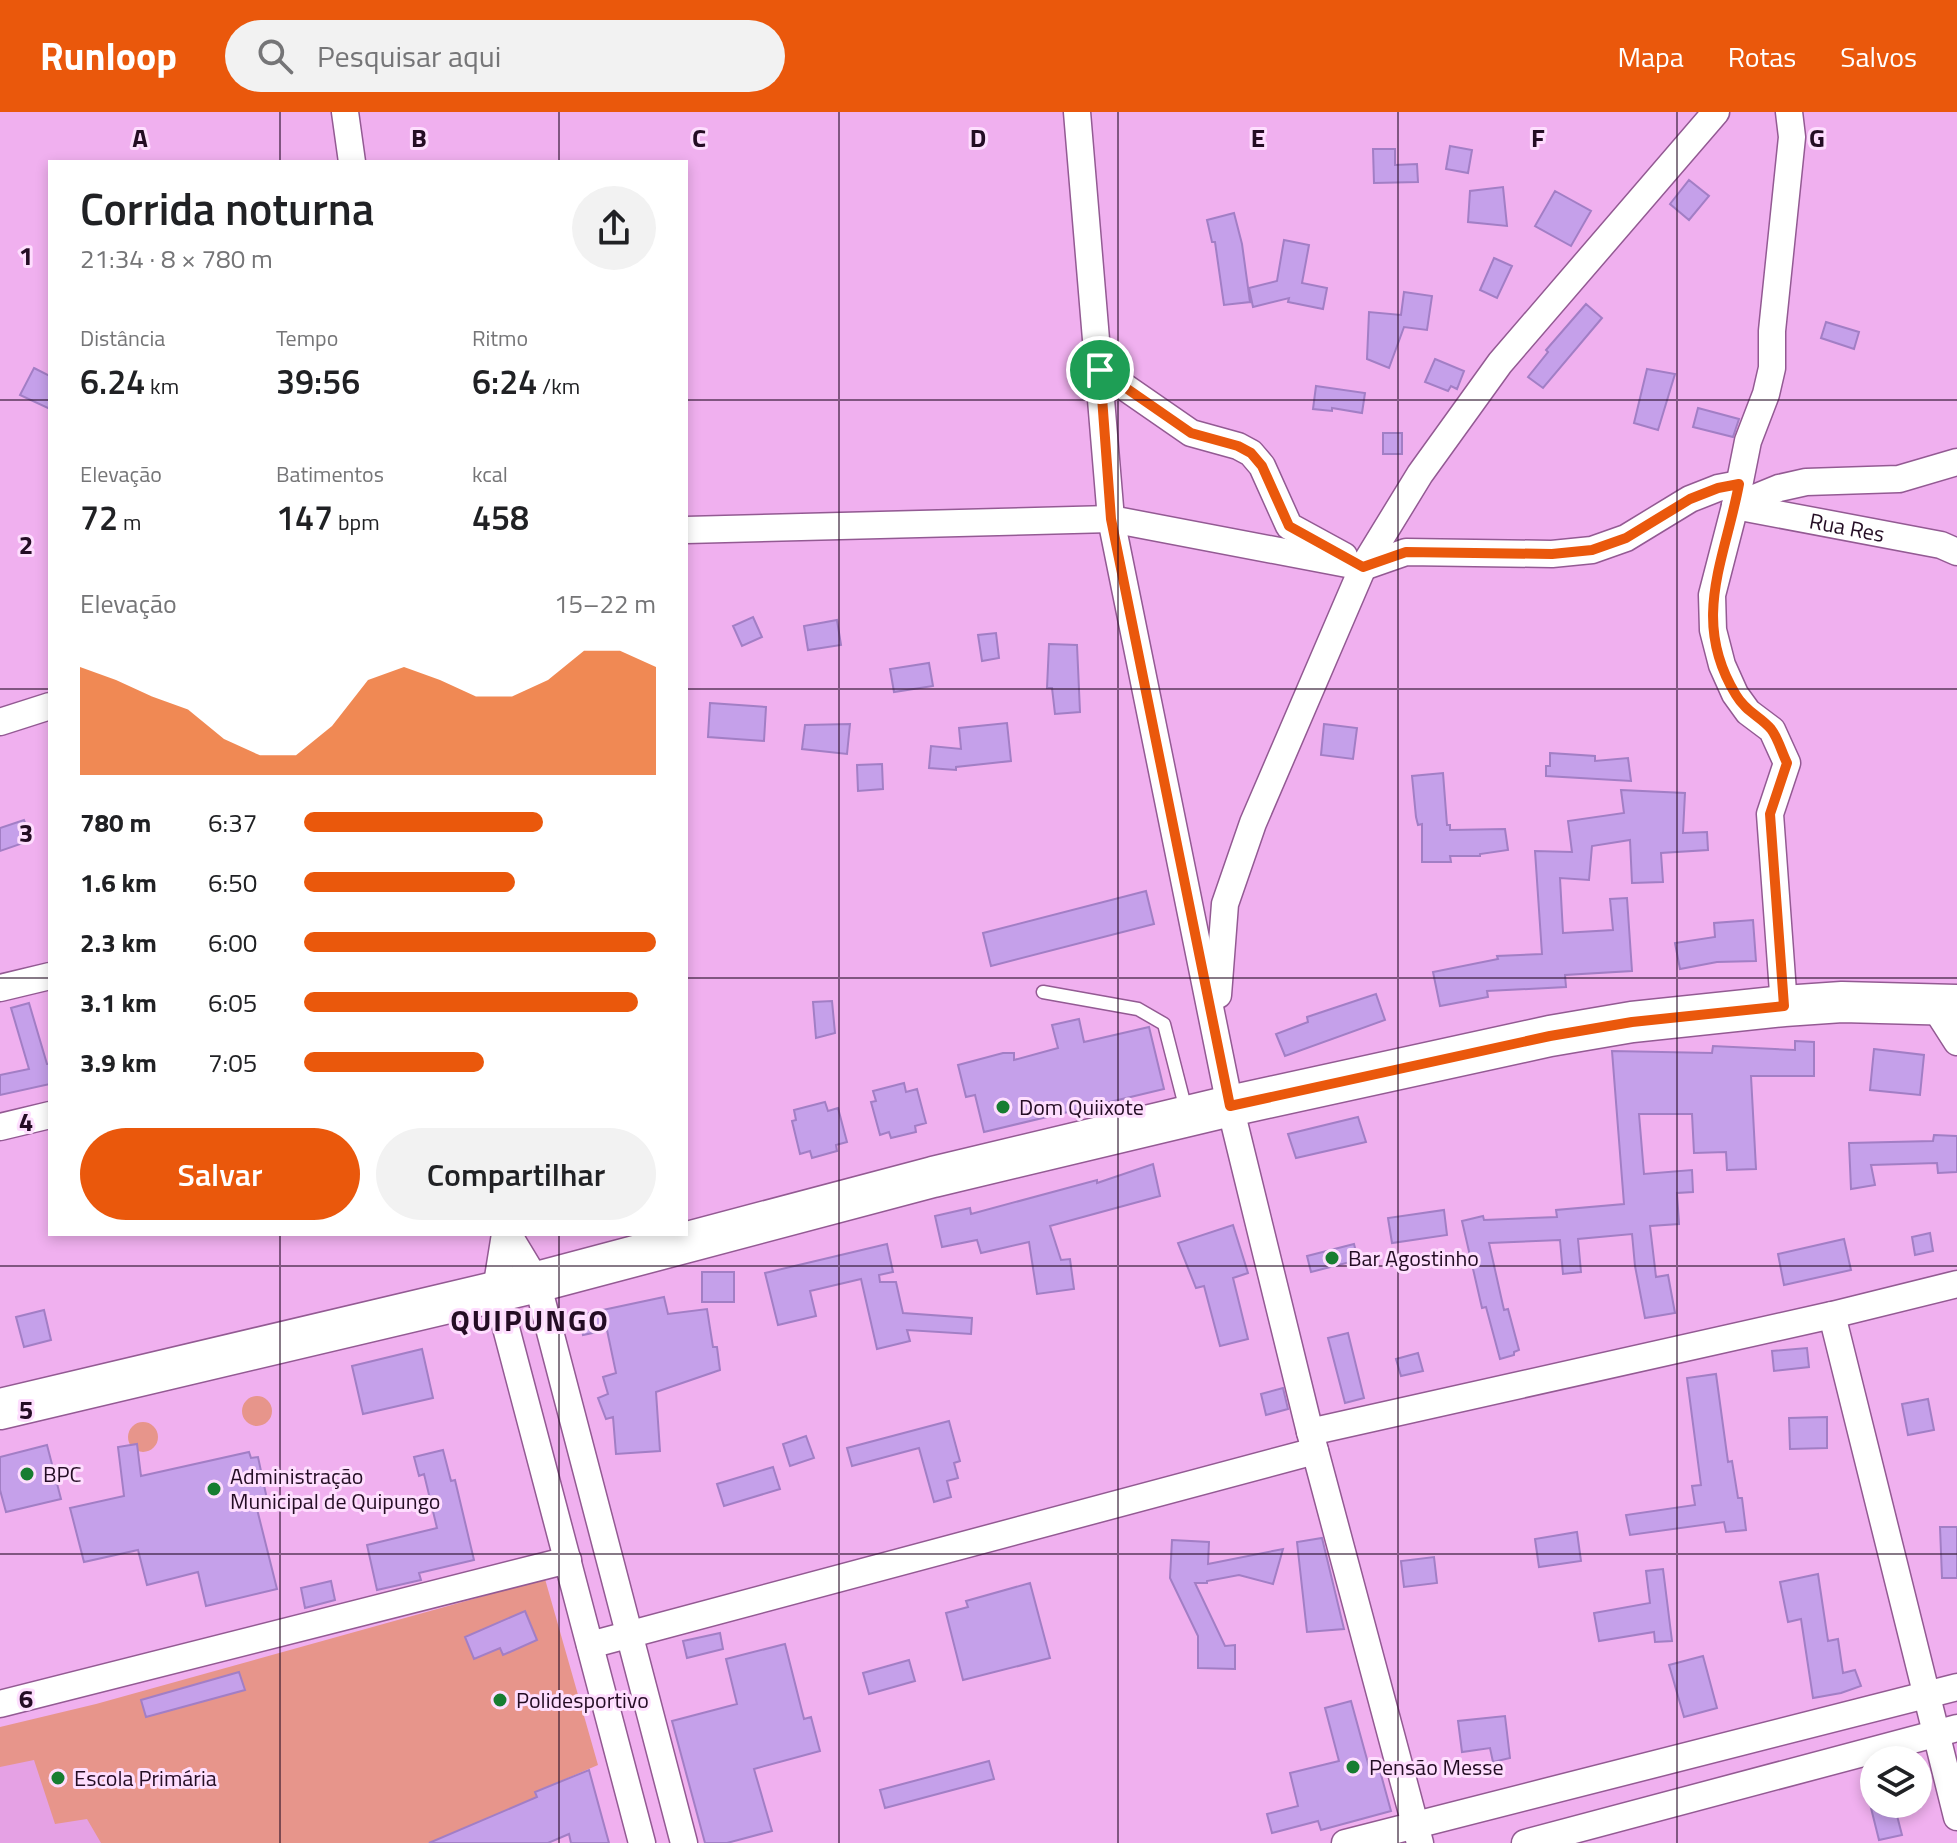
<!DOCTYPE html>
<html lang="pt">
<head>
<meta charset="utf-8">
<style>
  body { margin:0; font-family:"Titillium Web",sans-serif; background:#f2f2f2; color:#202124; height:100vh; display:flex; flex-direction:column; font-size:30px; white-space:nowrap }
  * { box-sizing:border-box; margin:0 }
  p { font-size:26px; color:#757577 }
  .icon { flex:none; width:44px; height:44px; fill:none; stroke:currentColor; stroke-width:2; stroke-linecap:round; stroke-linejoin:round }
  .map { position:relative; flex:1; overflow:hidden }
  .details { position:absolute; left:48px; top:48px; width:640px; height:1076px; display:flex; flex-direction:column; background:#fff; border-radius:0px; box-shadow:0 4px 12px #0003 }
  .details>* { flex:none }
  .buttons { position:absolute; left:1860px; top:1634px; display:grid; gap:16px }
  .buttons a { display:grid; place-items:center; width:72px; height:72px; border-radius:50%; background:#fff; box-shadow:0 4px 12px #0003; font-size:40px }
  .pin { position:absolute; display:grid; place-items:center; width:68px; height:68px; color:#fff; margin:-34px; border:4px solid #fff; border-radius:50%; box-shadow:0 2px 8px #0007 }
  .round { display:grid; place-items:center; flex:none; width:84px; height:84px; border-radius:42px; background:#f2f2f2 }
  .head { display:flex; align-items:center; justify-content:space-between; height:136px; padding:0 32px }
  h1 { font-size:44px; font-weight:600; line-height:60px }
  .figures { display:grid; grid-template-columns:repeat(3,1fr); gap:12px; height:136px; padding:8px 32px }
  .figures div { display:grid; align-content:center }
  .figures b { font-size:34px; font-weight:600 }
  .figures small { font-size:22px; font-weight:400 }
  .figures p { font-size:22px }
  .chart { height:224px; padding:16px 32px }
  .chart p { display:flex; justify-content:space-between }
  .chart svg { width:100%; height:144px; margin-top:8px; fill:#ea580c; opacity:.7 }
  .button { display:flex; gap:16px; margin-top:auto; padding:16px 32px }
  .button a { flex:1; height:92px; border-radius:48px; background:#ea580c; color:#fff; font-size:32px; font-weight:600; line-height:92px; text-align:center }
  .button a+a { background:#f2f2f2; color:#202124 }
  ul { padding:0 32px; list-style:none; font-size:26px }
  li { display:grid; grid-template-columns:128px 96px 1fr; align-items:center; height:60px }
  li i { height:20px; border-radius:10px; background:#ea580c }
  header { display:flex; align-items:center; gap:48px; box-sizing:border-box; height:112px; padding:0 40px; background:#ea580c; color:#fff }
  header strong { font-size:38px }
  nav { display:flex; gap:44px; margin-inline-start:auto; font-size:28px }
  .search { width:560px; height:72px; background:#f2f2f2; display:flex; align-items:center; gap:20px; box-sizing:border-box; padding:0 28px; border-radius:44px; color:#757577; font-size:30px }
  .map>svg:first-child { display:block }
  .built { fill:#e5a1e4 }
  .green { fill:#e7958b }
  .building { fill:#c5a0ea; stroke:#a27ec5; stroke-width:2 }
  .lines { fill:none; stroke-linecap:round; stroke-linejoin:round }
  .lane-casing { stroke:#935a93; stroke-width:15 }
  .street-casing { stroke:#935a93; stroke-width:29 }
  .primary-casing { stroke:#935a93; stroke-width:43 }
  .lane { stroke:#fff; stroke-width:12 }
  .street { stroke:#fff; stroke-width:26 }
  .primary { stroke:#fff; stroke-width:40 }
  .route-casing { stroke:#fff; stroke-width:16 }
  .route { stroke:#ea580c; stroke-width:10 }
  .grid { fill:none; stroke:#240d24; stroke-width:2; stroke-opacity:0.55 }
  .poi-dot { fill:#177d31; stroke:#fedefe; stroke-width:3 }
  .labels { text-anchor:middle; stroke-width:6; stroke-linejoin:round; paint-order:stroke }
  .street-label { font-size:22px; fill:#240d24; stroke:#fedefe }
  .poi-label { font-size:22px; fill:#240d24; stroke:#fedefe; text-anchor:start }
  .district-label { font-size:30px; font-weight:bold; letter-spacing:2px; fill:#240d24; stroke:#fedefe }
  .grid-label { font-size:26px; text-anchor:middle; font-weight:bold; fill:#240d24; stroke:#fedefe; stroke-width:6; stroke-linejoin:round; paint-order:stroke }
</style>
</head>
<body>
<header>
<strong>Runloop</strong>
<div class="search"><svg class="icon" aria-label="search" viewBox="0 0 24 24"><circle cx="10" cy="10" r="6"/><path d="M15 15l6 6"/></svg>Pesquisar aqui</div>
<nav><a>Mapa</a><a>Rotas</a><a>Salvos</a></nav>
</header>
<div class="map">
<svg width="1957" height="1731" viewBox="0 0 1957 1731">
  <rect width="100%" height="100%" fill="#f0b0ef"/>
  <!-- built -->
  <path class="built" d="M 0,1615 L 133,1731 L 0,1731 Z"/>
  <!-- green -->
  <path class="green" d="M242 1299a15 15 0 1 1 30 0a15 15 0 1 1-30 0Z
    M128 1325a15 15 0 1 1 30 0a15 15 0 1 1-30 0Z
    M 545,1467 L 598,1653 L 535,1680 L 537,1685 L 429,1731 L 101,1731 L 87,1707 L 55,1712 L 34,1648 L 0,1655 L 0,1615 L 96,1592 Z"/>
  <!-- building -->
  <path class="building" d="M 1450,34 L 1472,38 L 1468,61 L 1446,57 Z
    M 1373,37 L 1395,37 L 1395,53 L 1417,52 L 1418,70 L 1374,71 Z
    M 1689,68 L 1709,84 L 1689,108 L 1670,92 Z
    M 1503,75 L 1507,114 L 1468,110 L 1470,79 Z
    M 1555,79 L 1591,99 L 1571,134 L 1535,114 Z
    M 1234,101 L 1242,132 L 1250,190 L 1224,193 L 1215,130 L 1212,130 L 1207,108 Z
    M 1284,128 L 1309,133 L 1302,171 L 1327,176 L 1323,197 L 1288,190 L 1289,186 L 1253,195 L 1249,176 L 1277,169 Z
    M 1494,146 L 1512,154 L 1497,186 L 1480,178 Z
    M 1404,180 L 1432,184 L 1427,218 L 1404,215 L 1389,256 L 1367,247 L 1369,200 L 1401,203 Z
    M 1586,192 L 1602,206 L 1543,276 L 1528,265 L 1548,240 L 1546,238 Z
    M 1826,210 L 1859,220 L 1854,237 L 1821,226 Z
    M 1435,247 L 1464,259 L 1457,277 L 1451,274 L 1448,279 L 1425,270 Z
    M 34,256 L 50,264 L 50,297 L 20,283 Z
    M 1647,257 L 1675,262 L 1658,318 L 1634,311 Z
    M 1316,274 L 1365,281 L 1362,301 L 1332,296 L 1332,299 L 1313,297 Z
    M 1698,296 L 1739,307 L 1733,325 L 1693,315 Z
    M 1383,321 L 1402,321 L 1402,342 L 1383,342 Z
    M 753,505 L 762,525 L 742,534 L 733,514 Z
    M 837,508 L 841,533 L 808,538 L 804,514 Z
    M 996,521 L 999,546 L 982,549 L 978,523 Z
    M 1049,532 L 1077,533 L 1080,600 L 1055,602 L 1052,576 L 1047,576 Z
    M 929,551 L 933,574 L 894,580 L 890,557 Z
    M 710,591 L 766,595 L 764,629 L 708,625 Z
    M 1007,611 L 1011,649 L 956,655 L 956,658 L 929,656 L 931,634 L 961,637 L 959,616 Z
    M 850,612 L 847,642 L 802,637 L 805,613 Z
    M 1324,612 L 1357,616 L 1353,647 L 1321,643 Z
    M 1550,641 L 1595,644 L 1595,649 L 1628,646 L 1631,669 L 1546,664 L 1546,654 L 1550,654 Z
    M 882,652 L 883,677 L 858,679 L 857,653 Z
    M 1443,661 L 1447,713 L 1450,713 L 1450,718 L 1505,717 L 1508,738 L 1480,742 L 1480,744 L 1450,744 L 1451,750 L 1422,750 L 1422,712 L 1418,713 L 1416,705 L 1412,664 Z
    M 1621,678 L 1685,681 L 1683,721 L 1707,720 L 1708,738 L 1661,741 L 1663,770 L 1632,771 L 1630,728 L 1592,734 L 1589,768 L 1560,766 L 1563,821 L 1613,818 L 1610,787 L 1627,786 L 1632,859 L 1565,863 L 1566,875 L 1487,879 L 1488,885 L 1440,894 L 1433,860 L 1498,847 L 1497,844 L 1542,842 L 1535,739 L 1572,740 L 1568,709 L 1624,701 Z
    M 24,708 L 32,728 L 0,739 L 0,716 Z
    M 1146,779 L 1154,812 L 991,854 L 983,821 Z
    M 1753,808 L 1756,849 L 1717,850 L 1680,857 L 1675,831 L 1715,825 L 1714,811 Z
    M 1376,882 L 1385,908 L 1285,944 L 1276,922 L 1308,910 L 1307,905 Z
    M 832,889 L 835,921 L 816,926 L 813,890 Z
    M 29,891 L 47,952 L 50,952 L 50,972 L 0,983 L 0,963 L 29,957 L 11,896 Z
    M 1079,907 L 1084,930 L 1149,915 L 1164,977 L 984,1020 L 975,983 L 966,985 L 958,953 L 1003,941 L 1014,941 L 1014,948 L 1058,936 L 1052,913 Z
    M 1795,929 L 1814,930 L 1814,964 L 1751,964 L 1756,1057 L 1727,1058 L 1726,1040 L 1694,1041 L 1692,1002 L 1639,1002 L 1644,1062 L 1692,1058 L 1693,1080 L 1677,1081 L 1679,1112 L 1650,1114 L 1656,1165 L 1668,1163 L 1675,1201 L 1645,1206 L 1635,1154 L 1632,1122 L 1578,1127 L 1581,1160 L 1563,1162 L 1560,1128 L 1489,1131 L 1504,1198 L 1508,1197 L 1519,1238 L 1514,1240 L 1514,1243 L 1500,1247 L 1486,1195 L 1482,1196 L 1462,1109 L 1483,1104 L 1484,1108 L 1557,1105 L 1556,1098 L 1624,1092 L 1612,939 L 1712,941 L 1713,934 L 1795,938 Z
    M 1874,937 L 1924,943 L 1920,983 L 1870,978 Z
    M 904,971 L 906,980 L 917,977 L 926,1011 L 915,1014 L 916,1020 L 891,1026 L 889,1020 L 880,1023 L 871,990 L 876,989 L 873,979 Z
    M 825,990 L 828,999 L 838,996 L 847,1030 L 836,1033 L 837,1039 L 812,1046 L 810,1039 L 800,1042 L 792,1009 L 796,1008 L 794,998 Z
    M 1358,1005 L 1366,1030 L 1296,1046 L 1288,1022 Z
    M 1934,1023 L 1957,1024 L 1957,1060 L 1938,1061 L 1937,1051 L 1871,1053 L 1875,1073 L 1851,1077 L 1849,1031 L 1933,1029 Z
    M 1153,1052 L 1160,1084 L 1050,1114 L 1061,1148 L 1070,1147 L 1074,1177 L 1037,1182 L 1029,1130 L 981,1141 L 977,1128 L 942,1135 L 935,1104 L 970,1096 L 971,1102 L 1097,1068 L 1097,1071 Z
    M 1444,1098 L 1447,1123 L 1392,1131 L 1388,1106 Z
    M 1233,1113 L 1248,1161 L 1233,1166 L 1248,1227 L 1220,1234 L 1204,1174 L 1196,1176 L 1178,1131 Z
    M 1930,1121 L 1933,1139 L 1915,1143 L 1912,1125 Z
    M 1844,1127 L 1851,1158 L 1784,1173 L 1778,1142 Z
    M 887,1132 L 893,1160 L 879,1163 L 880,1170 L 896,1170 L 903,1201 L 972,1206 L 971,1222 L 907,1218 L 910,1229 L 877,1237 L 861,1167 L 810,1179 L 816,1204 L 778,1213 L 765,1161 Z
    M 1354,1132 L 1358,1148 L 1311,1160 L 1307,1144 Z
    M 702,1160 L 734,1160 L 734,1190 L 702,1190 Z
    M 664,1185 L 668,1202 L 707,1197 L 713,1235 L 717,1235 L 720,1258 L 656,1280 L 660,1339 L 616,1342 L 613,1305 L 606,1307 L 598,1286 L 608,1282 L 603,1265 L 616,1261 L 607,1218 L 583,1223 L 579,1203 Z
    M 44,1198 L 51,1228 L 24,1235 L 16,1205 Z
    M 1348,1221 L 1364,1286 L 1345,1291 L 1328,1226 Z
    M 1807,1236 L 1809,1255 L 1774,1259 L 1772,1239 Z
    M 422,1237 L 433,1286 L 363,1302 L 352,1254 Z
    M 1418,1241 L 1423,1259 L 1401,1264 L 1396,1247 Z
    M 1716,1262 L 1728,1350 L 1732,1349 L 1738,1386 L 1742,1386 L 1746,1418 L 1726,1420 L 1724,1410 L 1630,1423 L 1626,1403 L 1695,1393 L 1692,1374 L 1701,1373 L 1687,1266 Z
    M 1283,1276 L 1288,1297 L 1266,1303 L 1261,1282 Z
    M 1928,1287 L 1934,1318 L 1908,1323 L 1902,1292 Z
    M 1827,1305 L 1827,1336 L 1790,1337 L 1789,1306 Z
    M 949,1309 L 960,1349 L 954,1351 L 958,1366 L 947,1369 L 951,1385 L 934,1390 L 919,1336 L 852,1354 L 847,1336 Z
    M 806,1324 L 814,1346 L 790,1354 L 783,1332 Z
    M 137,1332 L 141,1364 L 249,1340 L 251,1346 L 258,1345 L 267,1387 L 260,1389 L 262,1396 L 257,1397 L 277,1477 L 206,1494 L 198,1460 L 147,1473 L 138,1438 L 84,1450 L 70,1396 L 124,1384 L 118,1335 Z
    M 47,1333 L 61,1387 L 6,1400 L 0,1378 L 0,1345 Z
    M 443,1338 L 451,1369 L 455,1368 L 474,1448 L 419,1461 L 421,1468 L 377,1478 L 367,1433 L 437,1416 L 424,1362 L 419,1364 L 414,1345 Z
    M 773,1355 L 780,1377 L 724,1394 L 717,1372 Z
    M 1940,1415 L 1957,1415 L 1957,1466 L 1942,1466 Z
    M 1577,1420 L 1581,1449 L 1539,1455 L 1535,1427 Z
    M 1322,1426 L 1344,1517 L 1307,1520 L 1297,1430 Z
    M 1172,1428 L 1209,1430 L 1208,1452 L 1283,1437 L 1273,1472 L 1239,1463 L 1207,1469 L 1207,1471 L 1195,1471 L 1225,1534 L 1235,1533 L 1235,1557 L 1198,1556 L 1198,1524 L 1170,1466 Z
    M 1434,1445 L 1437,1471 L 1404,1475 L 1401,1449 Z
    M 1663,1457 L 1672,1529 L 1655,1530 L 1654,1520 L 1599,1529 L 1594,1501 L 1650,1491 L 1646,1459 Z
    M 1818,1462 L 1828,1529 L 1838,1527 L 1843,1561 L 1855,1558 L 1861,1574 L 1841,1581 L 1813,1586 L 1801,1507 L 1788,1510 L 1780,1470 Z
    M 331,1469 L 335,1488 L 305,1496 L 301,1476 Z
    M 1030,1471 L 1050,1546 L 963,1568 L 946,1501 L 968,1495 L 966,1489 Z
    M 525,1499 L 537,1528 L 503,1543 L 500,1536 L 474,1547 L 465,1525 Z
    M 720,1521 L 723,1537 L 687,1546 L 683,1529 Z
    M 785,1532 L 804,1607 L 811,1605 L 820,1639 L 754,1657 L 772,1719 L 727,1731 L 705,1731 L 672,1609 L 737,1592 L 726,1547 Z
    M 1703,1544 L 1717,1596 L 1684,1605 L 1669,1553 Z
    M 909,1548 L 915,1569 L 869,1582 L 863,1561 Z
    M 239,1560 L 245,1578 L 146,1605 L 141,1588 Z
    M 1351,1589 L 1371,1662 L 1380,1659 L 1391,1699 L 1321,1718 L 1318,1709 L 1272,1721 L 1267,1702 L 1298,1694 L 1290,1661 L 1339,1649 L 1325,1596 Z
    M 1505,1604 L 1510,1646 L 1493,1650 L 1490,1636 L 1462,1640 L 1458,1609 Z
    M 989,1649 L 994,1667 L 885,1696 L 880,1678 Z
    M 589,1658 L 609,1731 L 571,1731 L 569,1722 L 548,1731 L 429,1731 L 537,1685 L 535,1680 Z
    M 1870,1692 L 1894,1692 L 1902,1723 L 1879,1728 Z"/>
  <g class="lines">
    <!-- lane casing -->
    <g class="lane-casing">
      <path id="lane" d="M 1043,880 L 1138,897 L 1164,912 L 1186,998"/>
    </g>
    <!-- street casing -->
    <g class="street-casing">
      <g id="street">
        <path d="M 345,0 L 352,50"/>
        <path d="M 1077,0 L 1111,407 L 1230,994 L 1310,1320 L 1420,1731"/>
        <path d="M 1100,258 L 1191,321 L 1238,334 L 1251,341 L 1262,354 L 1289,414 L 1344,444"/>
        <path d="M 1735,394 L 1779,376 L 1806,370 L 1899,367 L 1957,350"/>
        <path id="s1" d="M 1735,394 L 1941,433 L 1957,440"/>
        <path d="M 686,418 L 1111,407 L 1363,455 L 1406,440 L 1552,442 L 1592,438 L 1626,426 L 1690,387 L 1718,376 L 1739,372"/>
        <path d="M 0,610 L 50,594"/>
        <path d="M 0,876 L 50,864"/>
        <path d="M 1218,883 L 1225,792 L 1253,711 L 1363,455 L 1420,362 L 1500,251 L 1716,0"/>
        <path d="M 1932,891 L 1957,930"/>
        <path d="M 1784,894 L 1770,702 L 1787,651 L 1772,618 L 1748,600 L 1735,582 L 1722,553 L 1713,518 L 1712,483 L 1735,394 L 1748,329 L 1766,282 L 1772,256 L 1772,219 L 1792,25 L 1789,0"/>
        <path d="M 0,1015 L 50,1003"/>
        <path d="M 505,1122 L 496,1178 L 642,1731"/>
        <path d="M 508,1122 L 537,1170 L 684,1731"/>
        <path d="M 1832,1203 L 1957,1705"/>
        <path d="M 1310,1320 L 1832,1203 L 1957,1172"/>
        <path d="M 590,1533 L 1315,1339"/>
        <path d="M 0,1592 L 568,1448"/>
        <path d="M 1345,1731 L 1957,1575"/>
        <path d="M 1525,1731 L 1957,1616"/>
      </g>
    </g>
    <!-- primary casing -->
    <g class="primary-casing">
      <path id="primary" d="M 0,1297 L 537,1170 L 933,1065 L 1230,994 L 1550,924 L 1632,910 L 1784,894 L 1842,890 L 1957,893"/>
    </g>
    <!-- lane -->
    <use href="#lane" class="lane"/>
    <!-- street -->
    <use href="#street" class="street"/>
    <!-- primary -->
    <use href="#primary" class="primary"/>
  </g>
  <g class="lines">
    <!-- route casing -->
    <g class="route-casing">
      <path id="route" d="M 1100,258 L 1191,321 L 1238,334 L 1251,341 L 1262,354 L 1289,414 L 1363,455 L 1406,440 L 1552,442 L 1592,438 L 1626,426 L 1690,387 L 1718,376 L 1739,372 C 1725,448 1690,508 1736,583 C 1746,600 1760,604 1771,617 C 1778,626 1782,641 1787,651 L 1770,702 L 1784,894 L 1632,910 L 1550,924 L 1230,994 L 1111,407 Z"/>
    </g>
    <!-- route -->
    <use href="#route" class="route"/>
  </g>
  <!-- grid -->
  <path class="grid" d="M 280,0 L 280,50M 559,0 L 559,50M 839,0 L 839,1731M 1118,0 L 1118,1731M 1398,0 L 1398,1731M 1677,0 L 1677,1731M 0,288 L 50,288M 686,288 L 1957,288M 0,577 L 50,577M 686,577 L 1957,577M 0,866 L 50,866M 686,866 L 1957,866M 280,1122 L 280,1731M 559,1122 L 559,1731M 0,1154 L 1957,1154M 0,1442 L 1957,1442"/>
  <!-- markers -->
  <g class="poi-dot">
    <circle cx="1003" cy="995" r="8"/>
    <circle cx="1332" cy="1146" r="8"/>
    <circle cx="27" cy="1362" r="8"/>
    <circle cx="214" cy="1377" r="8"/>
    <circle cx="500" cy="1588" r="8"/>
    <circle cx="1353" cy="1655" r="8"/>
    <circle cx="58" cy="1666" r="8"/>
  </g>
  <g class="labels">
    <!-- street labels -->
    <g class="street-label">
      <text dy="8" stroke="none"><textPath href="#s1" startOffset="114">Rua Res</textPath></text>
    </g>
    <!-- poi labels -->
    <g class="poi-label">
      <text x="1019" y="1003">Dom Quiixote</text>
      <text x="1348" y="1154">Bar Agostinho</text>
      <text x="43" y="1370">BPC</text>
      <text x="230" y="1372">Administração<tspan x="230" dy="25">Municipal de Quipungo</tspan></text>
      <text x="516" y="1596">Polidesportivo</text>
      <text x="1369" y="1663">Pensão Messe</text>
      <text x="74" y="1674">Escola Primária</text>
    </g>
    <!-- district labels -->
    <g class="district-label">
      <text x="530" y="1219">QUIPUNGO</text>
    </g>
  </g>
  <g class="grid-label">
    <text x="140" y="35">A</text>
    <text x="419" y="35">B</text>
    <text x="699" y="35">C</text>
    <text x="978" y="35">D</text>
    <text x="1258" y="35">E</text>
    <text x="1538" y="35">F</text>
    <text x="1817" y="35">G</text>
    <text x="26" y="153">1</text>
    <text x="26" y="442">2</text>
    <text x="26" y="730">3</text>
    <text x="26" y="1019">4</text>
    <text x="26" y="1307">5</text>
    <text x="26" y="1596">6</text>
  </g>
</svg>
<div class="buttons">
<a><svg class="icon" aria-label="layers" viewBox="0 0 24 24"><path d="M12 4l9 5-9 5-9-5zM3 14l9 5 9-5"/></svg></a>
</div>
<div class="pin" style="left:1100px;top:258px;background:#1e9e55"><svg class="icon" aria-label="arrive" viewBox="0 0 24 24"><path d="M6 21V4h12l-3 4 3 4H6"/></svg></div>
<section class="details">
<div class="head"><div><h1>Corrida noturna</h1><p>21:34 · 8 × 780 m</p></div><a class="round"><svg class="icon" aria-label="share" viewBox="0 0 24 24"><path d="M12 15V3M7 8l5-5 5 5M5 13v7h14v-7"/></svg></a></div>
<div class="figures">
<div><p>Distância</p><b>6.24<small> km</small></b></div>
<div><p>Tempo</p><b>39:56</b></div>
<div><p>Ritmo</p><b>6:24<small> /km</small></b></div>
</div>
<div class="figures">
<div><p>Elevação</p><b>72<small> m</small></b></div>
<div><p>Batimentos</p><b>147<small> bpm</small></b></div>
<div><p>kcal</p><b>458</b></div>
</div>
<div class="chart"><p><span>Elevação</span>15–22 m</p>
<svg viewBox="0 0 160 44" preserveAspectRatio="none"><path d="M0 44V11L10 15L20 20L30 24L40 33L50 38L60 38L70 29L80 15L90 11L100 15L110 20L120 20L130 15L140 6L150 6L160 11V44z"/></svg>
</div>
<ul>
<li><b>780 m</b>6:37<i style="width:68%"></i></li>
<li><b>1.6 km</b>6:50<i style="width:60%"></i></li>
<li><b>2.3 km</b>6:00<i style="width:100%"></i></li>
<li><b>3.1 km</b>6:05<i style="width:95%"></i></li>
<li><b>3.9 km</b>7:05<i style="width:51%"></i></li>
</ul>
<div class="button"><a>Salvar</a><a>Compartilhar</a></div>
</section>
</div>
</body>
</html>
